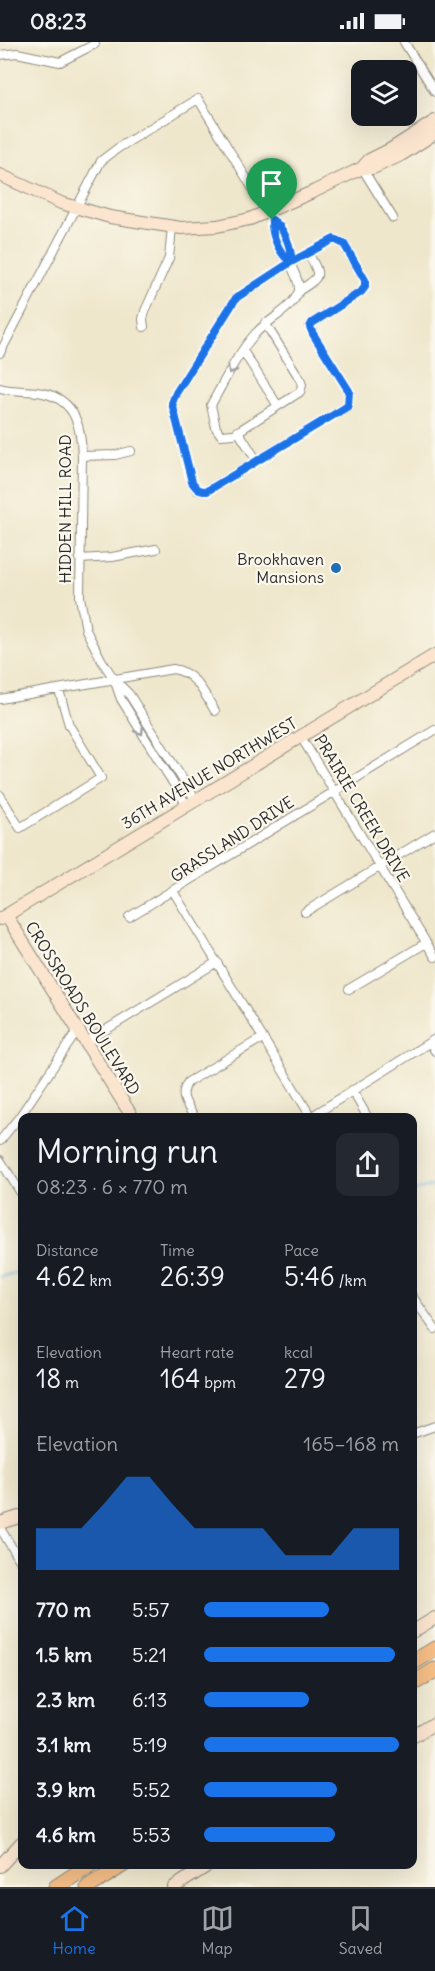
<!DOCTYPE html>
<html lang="en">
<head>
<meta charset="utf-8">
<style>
  body { margin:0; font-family:Delius,sans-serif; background:#242831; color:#f1f3f6; height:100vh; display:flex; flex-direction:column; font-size:22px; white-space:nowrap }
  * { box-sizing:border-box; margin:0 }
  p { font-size:20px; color:#9ea1a6 }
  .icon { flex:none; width:33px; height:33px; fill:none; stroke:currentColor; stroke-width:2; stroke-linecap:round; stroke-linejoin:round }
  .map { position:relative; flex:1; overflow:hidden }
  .drawer { position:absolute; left:18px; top:1071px; width:399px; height:756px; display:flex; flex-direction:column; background:#171b24; border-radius:12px; box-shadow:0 6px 24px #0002 }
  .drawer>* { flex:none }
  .tools { position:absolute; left:351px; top:18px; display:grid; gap:12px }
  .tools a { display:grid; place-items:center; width:66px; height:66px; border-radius:12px; background:#171b24; box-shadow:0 6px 24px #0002; font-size:30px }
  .pin { position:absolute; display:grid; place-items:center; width:51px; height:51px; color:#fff; margin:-62px -26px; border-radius:50% 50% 50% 0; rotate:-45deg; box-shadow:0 0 6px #0007 }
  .pin .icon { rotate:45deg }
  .round { display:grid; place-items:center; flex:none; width:63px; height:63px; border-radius:12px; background:#242831 }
  .overview { display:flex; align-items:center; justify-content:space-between; height:102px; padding:0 18px }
  h1 { font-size:33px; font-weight:600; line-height:45px }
  .stats { display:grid; grid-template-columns:repeat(3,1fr); gap:9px; height:102px; padding:6px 18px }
  .stats div { display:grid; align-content:center }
  .stats b { font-size:26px; font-weight:600 }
  .stats small { font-size:16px; font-weight:400 }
  .stats p { font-size:16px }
  .chart { height:168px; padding:12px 18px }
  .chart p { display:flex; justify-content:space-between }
  .chart svg { width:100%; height:108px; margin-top:6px; fill:#1a73e8; opacity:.7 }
  ul { padding:0 18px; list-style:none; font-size:20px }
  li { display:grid; grid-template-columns:96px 72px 1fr; align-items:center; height:45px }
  li i { height:15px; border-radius:8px; background:#1a73e8 }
  .status { display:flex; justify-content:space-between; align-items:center; height:42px; padding:0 30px; background:#171b24; direction:ltr }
  .status svg { height:16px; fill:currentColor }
  .tab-bar { display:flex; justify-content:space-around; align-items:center; height:84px; border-top:2px solid #363941; background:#171b24; font-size:16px; color:#9ea1a6 }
  .tab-bar a { display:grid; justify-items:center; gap:3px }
  .tab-bar .selected { color:#1a73e8 }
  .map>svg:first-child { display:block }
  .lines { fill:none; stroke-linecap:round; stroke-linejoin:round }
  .stream { stroke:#60b1db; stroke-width:2 }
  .street-casing { stroke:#8d897c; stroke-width:10 }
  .secondary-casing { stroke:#8d897c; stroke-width:14 }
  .highway-casing { stroke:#8d897c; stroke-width:17 }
  .street { stroke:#fff; stroke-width:8 }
  .secondary { stroke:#fbe5cf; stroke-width:12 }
  .highway { stroke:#f5be86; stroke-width:15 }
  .oneway { stroke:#a0a0a0 }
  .route-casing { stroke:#fff; stroke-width:12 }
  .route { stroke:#1a73e8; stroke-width:8 }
  .poi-dot { fill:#1f6fb2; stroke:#fbf7ec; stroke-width:2 }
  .labels { text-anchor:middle; stroke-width:4.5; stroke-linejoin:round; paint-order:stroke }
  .street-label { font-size:16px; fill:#2b2b2b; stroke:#fbf7ec }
  .poi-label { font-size:16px; fill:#2b2b2b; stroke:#fbf7ec; text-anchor:end }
</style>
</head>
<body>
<div class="status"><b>08:23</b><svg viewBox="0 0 49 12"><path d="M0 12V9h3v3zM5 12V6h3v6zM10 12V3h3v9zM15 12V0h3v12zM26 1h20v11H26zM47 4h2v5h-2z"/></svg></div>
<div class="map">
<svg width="435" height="1845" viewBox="0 0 435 1845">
  <rect width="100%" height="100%" fill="#fbf7ec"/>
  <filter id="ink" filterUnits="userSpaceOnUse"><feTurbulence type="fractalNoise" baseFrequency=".0167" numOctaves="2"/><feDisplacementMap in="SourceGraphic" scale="12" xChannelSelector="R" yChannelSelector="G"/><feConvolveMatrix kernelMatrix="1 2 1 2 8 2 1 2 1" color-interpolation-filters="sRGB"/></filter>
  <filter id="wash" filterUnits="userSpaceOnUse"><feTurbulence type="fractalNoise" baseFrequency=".008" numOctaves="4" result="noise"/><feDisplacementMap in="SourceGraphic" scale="24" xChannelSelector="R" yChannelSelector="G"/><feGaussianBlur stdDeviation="1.35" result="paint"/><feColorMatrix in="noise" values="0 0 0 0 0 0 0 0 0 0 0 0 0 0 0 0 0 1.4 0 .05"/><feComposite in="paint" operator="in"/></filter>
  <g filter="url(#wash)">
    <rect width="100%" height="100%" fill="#efe7cc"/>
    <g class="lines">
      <!-- stream -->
      <path class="stream" d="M 412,1150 L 435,1143
        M 0,1235 L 22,1229"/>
    </g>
  </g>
  <g filter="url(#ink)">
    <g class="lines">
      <!-- street casing -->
      <g class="street-casing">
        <path id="street" d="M 404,0 L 435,50
          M 0,13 L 17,11 L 60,20 L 95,2
          M 362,126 L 393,176
          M 334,197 L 344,202 L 365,238 L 365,245 L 361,250 L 312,281 L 310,284 L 313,292 L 349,349 L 348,364 L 206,449 L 197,448 L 192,440 L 172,361 L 176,351 L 236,256 L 290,221 Z
          M 300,248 C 322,234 321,234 308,211
          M 265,281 L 300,337 L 302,343 L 300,350 L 234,392 L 221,393 L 216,386 L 211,363 C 224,340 237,312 255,292 C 267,278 290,269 298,251 C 302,244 293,228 290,221
          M 144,285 L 143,277 L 145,269 L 169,216 L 172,185
          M 243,309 L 278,364
          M 0,311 L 101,119 L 118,106 L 198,57 L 272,178 C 284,185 292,206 290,221 C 279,212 271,192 272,178
          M 0,346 C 14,350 29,348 43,351 C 76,358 81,385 82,414 L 80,555 L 86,588 L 102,619 L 114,637 L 129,652 L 195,757
          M 238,389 L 257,419
          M 82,414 L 115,413 L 131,409
          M 80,517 L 112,515 L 156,507
          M 115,640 L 121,657 L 186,762
          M 0,657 L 173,627 C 195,630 204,651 215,669
          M 301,695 L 435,915
          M 0,753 L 20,786 L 101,736 L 69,683 L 59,648
          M 173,849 L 310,1073
          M 305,870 L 435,791
          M 129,875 L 435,688
          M 349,947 L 426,901
          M 86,1000 L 217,920
          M 430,1001 L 435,1009
          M 352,1048 L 368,1076
          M 195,1076 C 187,1063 178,1054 188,1040 L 262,996
          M 309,1076 L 435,997
          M 0,1099 L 20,1074 L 78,988
          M 0,1118 L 21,1151 L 22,1150
          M 412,1254 L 435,1287
          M 412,1392 L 435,1384
          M 0,1486 L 22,1522"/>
      </g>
      <!-- secondary casing -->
      <g class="secondary-casing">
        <path id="secondary" d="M 362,126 L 369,118 L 391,107 L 435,79
          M 0,133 L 61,161 L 110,175 L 181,186 L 217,184 L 250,177 L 315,149 L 362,126 L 373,126 L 401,113 L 435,91
          M 6,873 L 133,1076
          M 0,877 L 435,613
          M 0,1481 L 22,1474
          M 412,1590 L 435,1576
          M 412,1695 L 435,1681
          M 0,1824 L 22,1800
          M 174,1845 L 210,1822"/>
      </g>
      <!-- highway casing -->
      <g class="highway-casing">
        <path id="highway" d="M 412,1621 L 435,1607
          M 412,1642 L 435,1628
          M 56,1845 L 91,1822
          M 88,1845 L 124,1822"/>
      </g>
      <!-- street -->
      <use href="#street" class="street"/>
      <!-- secondary -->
      <use href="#secondary" class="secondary"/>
      <!-- highway -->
      <use href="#highway" class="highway"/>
    </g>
    <!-- one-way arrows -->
    <defs><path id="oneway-chevron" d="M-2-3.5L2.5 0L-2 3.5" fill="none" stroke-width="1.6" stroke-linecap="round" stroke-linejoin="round" transform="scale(1.5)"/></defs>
    <g class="oneway">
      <use href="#oneway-chevron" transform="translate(231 328) rotate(122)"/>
      <use href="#oneway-chevron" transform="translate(140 689) rotate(58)"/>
    </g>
  </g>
  <g class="lines" filter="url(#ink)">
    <!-- route casing -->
    <g class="route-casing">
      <path id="route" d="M 272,178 C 271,192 279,212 291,220 L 236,256 L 176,351 L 172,361 L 192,440 C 197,447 198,449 207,449 L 340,369 L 348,364 L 349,349 L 313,292 L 310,285 L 312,281 L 361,250 L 365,245 L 365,238 L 344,202 L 334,197 L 291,220 C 292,206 284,185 272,178"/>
    </g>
    <!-- route -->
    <use href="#route" class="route"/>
  </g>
  <!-- markers -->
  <circle class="poi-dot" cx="336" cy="526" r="6"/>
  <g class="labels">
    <!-- street labels -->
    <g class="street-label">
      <text transform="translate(65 467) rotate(-90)" y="6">HIDDEN HILL ROAD</text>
      <text transform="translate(209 731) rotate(-31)" y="6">36TH AVENUE NORTHWEST</text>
      <text transform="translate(362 766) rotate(59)" y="6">PRAIRIE CREEK DRIVE</text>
      <text transform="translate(232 797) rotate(-33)" y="6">GRASSLAND DRIVE</text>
      <text transform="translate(83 966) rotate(58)" y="6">CROSSROADS BOULEVARD</text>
    </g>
    <!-- poi labels -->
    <g class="poi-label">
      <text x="324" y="523">Brookhaven<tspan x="324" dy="18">Mansions</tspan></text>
    </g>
  </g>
</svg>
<div class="tools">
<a><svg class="icon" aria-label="layers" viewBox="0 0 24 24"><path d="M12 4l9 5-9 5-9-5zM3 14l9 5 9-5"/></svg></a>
</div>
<div class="pin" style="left:272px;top:178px;background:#1e9e55"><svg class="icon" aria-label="arrive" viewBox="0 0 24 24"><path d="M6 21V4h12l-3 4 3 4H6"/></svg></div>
<section class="drawer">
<div class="overview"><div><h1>Morning run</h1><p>08:23 · 6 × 770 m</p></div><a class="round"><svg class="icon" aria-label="share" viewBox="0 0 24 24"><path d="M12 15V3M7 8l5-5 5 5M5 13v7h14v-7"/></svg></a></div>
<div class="stats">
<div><p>Distance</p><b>4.62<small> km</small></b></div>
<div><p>Time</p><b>26:39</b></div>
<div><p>Pace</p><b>5:46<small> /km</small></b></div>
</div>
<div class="stats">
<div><p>Elevation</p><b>18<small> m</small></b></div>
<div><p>Heart rate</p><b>164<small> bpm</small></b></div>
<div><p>kcal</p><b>279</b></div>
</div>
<div class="chart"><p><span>Elevation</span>165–168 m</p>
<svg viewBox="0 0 160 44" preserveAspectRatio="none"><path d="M0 44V27L10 27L20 27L30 17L40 6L50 6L60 17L70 27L80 27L90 27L100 27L110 38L120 38L130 38L140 27L150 27L160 27V44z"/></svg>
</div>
<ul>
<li><b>770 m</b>5:57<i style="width:64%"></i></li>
<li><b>1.5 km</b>5:21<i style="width:98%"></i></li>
<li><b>2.3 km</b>6:13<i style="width:54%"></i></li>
<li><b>3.1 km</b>5:19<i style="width:100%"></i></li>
<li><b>3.9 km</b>5:52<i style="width:68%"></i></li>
<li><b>4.6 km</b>5:53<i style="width:67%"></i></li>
</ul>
</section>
</div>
<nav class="tab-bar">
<a class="selected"><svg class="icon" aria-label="home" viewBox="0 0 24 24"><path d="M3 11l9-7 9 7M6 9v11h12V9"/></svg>Home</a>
<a><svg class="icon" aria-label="map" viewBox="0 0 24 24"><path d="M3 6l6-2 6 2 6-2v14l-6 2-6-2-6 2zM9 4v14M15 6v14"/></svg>Map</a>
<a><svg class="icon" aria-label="saved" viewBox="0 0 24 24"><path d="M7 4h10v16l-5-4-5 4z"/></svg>Saved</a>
</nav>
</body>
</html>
